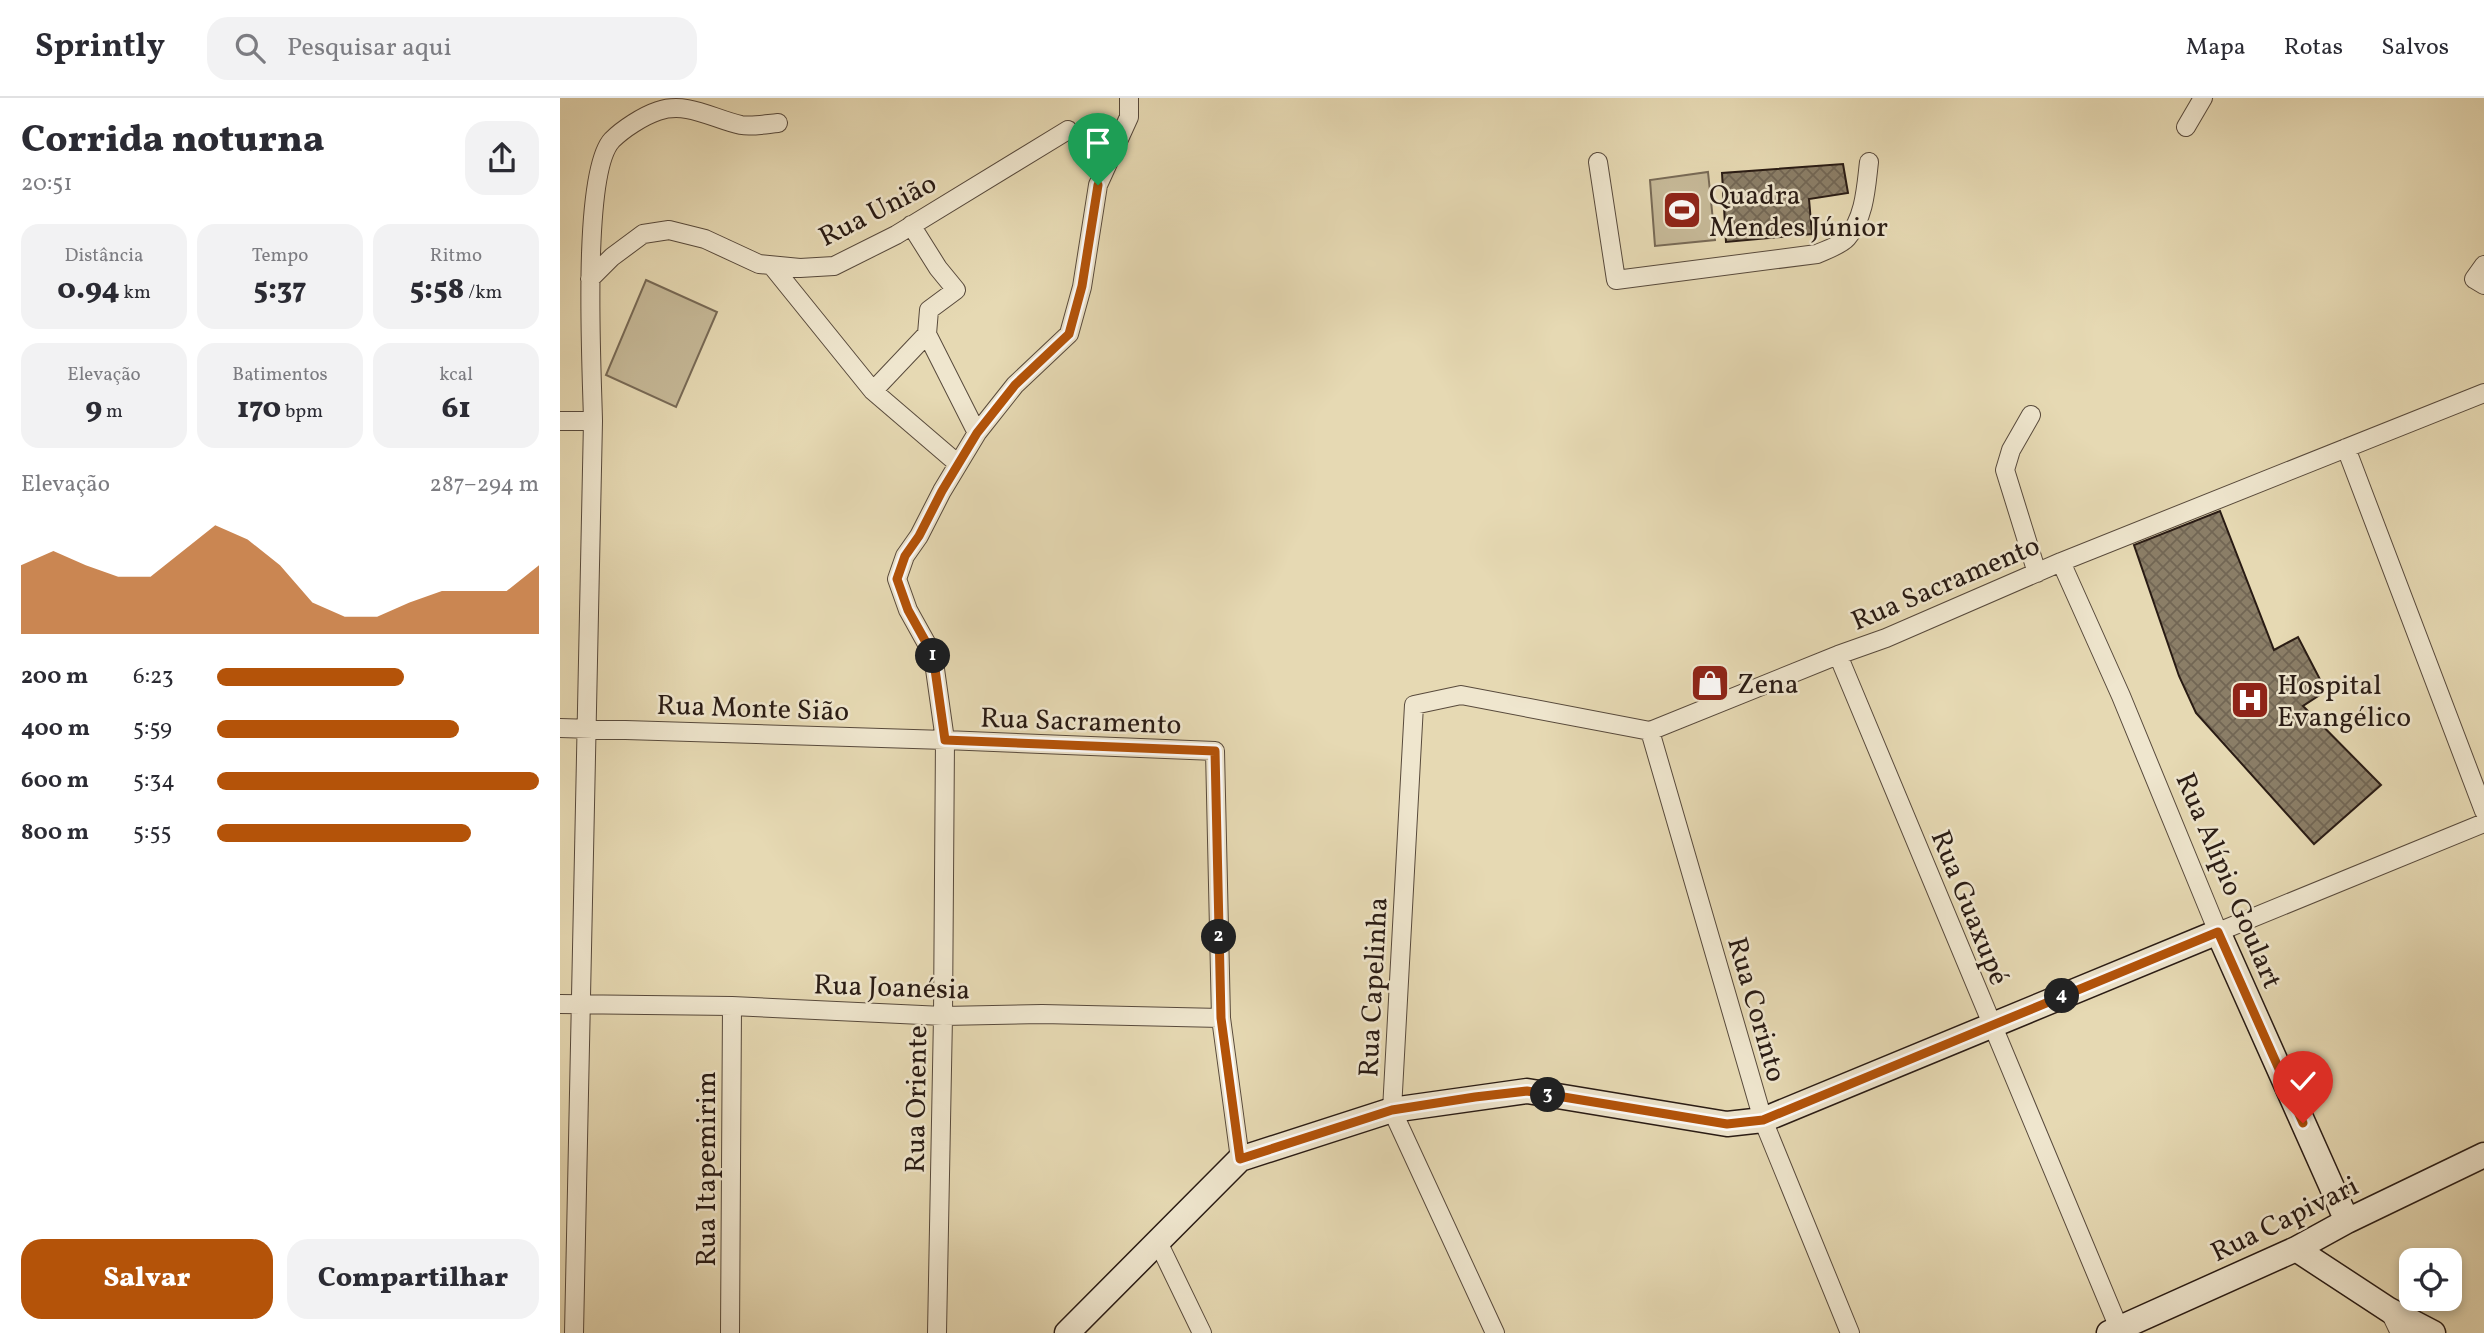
<!DOCTYPE html>
<html lang="pt">
<head>
<meta charset="utf-8">
<style>
  body { margin:0; font-family:Vollkorn,serif; background:#f2f2f3; color:#2b2b33; height:100vh; display:flex; flex-direction:column; font-size:26px; white-space:nowrap }
  * { box-sizing:border-box; margin:0 }
  p { font-size:23px; color:#7c7c81 }
  .icon { flex:none; width:38px; height:38px; fill:none; stroke:currentColor; stroke-width:2; stroke-linecap:round; stroke-linejoin:round }
  .map { position:relative; flex:1; overflow:hidden }
  .panel { display:flex; flex-direction:column; background:#fff; width:560px }
  .panel>* { flex:none }
  .buttons { position:absolute; left:1839px; top:1150px; display:grid; gap:14px }
  .buttons a { display:grid; place-items:center; width:63px; height:63px; border-radius:14px; background:#fff; box-shadow:0 4px 10px #0003; font-size:35px }
  .pin { position:absolute; display:grid; place-items:center; width:60px; height:60px; color:#fff; margin:-72px -30px; border-radius:50% 50% 50% 0; rotate:-45deg; box-shadow:0 0 7px #0007 }
  .pin .icon { rotate:45deg }
  .km { position:absolute; width:35px; height:35px; margin:-18px; border-radius:50%; background:#222; color:#fff; font-size:19px; line-height:35px; text-align:center }
  .round { display:grid; place-items:center; flex:none; width:74px; height:74px; border-radius:21px; background:#f2f2f3 }
  .summary { display:flex; align-items:center; justify-content:space-between; height:119px; padding:0 21px }
  h1 { font-size:38px; font-weight:800; line-height:52px }
  .figures { display:grid; grid-template-columns:repeat(3,1fr); gap:10px; height:119px; padding:7px 21px }
  .figures div { display:grid; align-content:center; border-radius:18px; background:#f2f2f3; text-align:center }
  .figures b { font-size:30px; font-weight:800 }
  .figures small { font-size:19px; font-weight:400 }
  .figures p { font-size:19px }
  .chart { height:196px; padding:14px 21px }
  .chart p { display:flex; justify-content:space-between }
  .chart svg { width:100%; height:126px; margin-top:7px; fill:#b45309; opacity:.7 }
  .action { display:flex; gap:14px; margin-top:auto; padding:14px 21px }
  .action a { flex:1; height:80px; border-radius:21px; background:#b45309; color:#fff; font-size:28px; font-weight:800; line-height:80px; text-align:center }
  .action a+a { background:#f2f2f3; color:#2b2b33 }
  ul { padding:0 21px; list-style:none; font-size:23px }
  li { display:grid; grid-template-columns:112px 84px 1fr; align-items:center; height:52px }
  li i { height:18px; border-radius:9px; background:#b45309 }
  header { display:flex; align-items:center; gap:42px; box-sizing:border-box; height:98px; padding:0 35px; background:#fff; border-bottom:2px solid #e1e1e2 }
  header strong { font-size:33px }
  nav { display:flex; gap:38px; margin-inline-start:auto; font-size:24px }
  .search { width:490px; height:63px; background:#f2f2f3; display:flex; align-items:center; gap:18px; box-sizing:border-box; padding:0 24px; border-radius:21px; color:#7c7c81; font-size:26px }
  main { display:flex; flex:1; min-height:0 }
  .map>svg:first-child { display:block }
  .pitch { fill:#c6b998; stroke:#786a56; stroke-width:2 }
  .building { fill:url(#building-cross-hatch); stroke:#291b14; stroke-width:2 }
  .lines { fill:none; stroke-linecap:round; stroke-linejoin:round }
  .street-casing { stroke:#584a3c; stroke-width:20 }
  .secondary-casing { stroke:#291b14; stroke-width:27 }
  .street { stroke:#efe6ce; stroke-width:18 }
  .secondary { stroke:#efe6ce; stroke-width:24 }
  .route-casing { stroke:#fff; stroke-width:14 }
  .route { stroke:#b45309; stroke-width:9 }
  .labels { text-anchor:middle; stroke-width:5; stroke-linejoin:round; paint-order:stroke }
  .poi-label { font-size:28px; fill:#291b14; stroke:#efe6ce; text-anchor:start }
  .street-label { font-size:28px; fill:#291b14; stroke:#efe6ce }
</style>
</head>
<body>
<header>
<strong>Sprintly</strong>
<div class="search"><svg class="icon" aria-label="search" viewBox="0 0 24 24"><circle cx="10" cy="10" r="6"/><path d="M15 15l6 6"/></svg>Pesquisar aqui</div>
<nav><a>Mapa</a><a>Rotas</a><a>Salvos</a></nav>
</header>
<main>
<section class="panel">
<div class="summary"><div><h1>Corrida noturna</h1><p>20:51</p></div><a class="round"><svg class="icon" aria-label="share" viewBox="0 0 24 24"><path d="M12 15V3M7 8l5-5 5 5M5 13v7h14v-7"/></svg></a></div>
<div class="figures">
<div><p>Distância</p><b>0.94<small> km</small></b></div>
<div><p>Tempo</p><b>5:37</b></div>
<div><p>Ritmo</p><b>5:58<small> /km</small></b></div>
</div>
<div class="figures">
<div><p>Elevação</p><b>9<small> m</small></b></div>
<div><p>Batimentos</p><b>170<small> bpm</small></b></div>
<div><p>kcal</p><b>61</b></div>
</div>
<div class="chart"><p><span>Elevação</span>287–294 m</p>
<svg viewBox="0 0 160 44" preserveAspectRatio="none"><path d="M0 44V20L10 15L20 20L30 24L40 24L50 15L60 6L70 11L80 20L90 33L100 38L110 38L120 33L130 29L140 29L150 29L160 20V44z"/></svg>
</div>
<ul>
<li><b>200 m</b>6:23<i style="width:58%"></i></li>
<li><b>400 m</b>5:59<i style="width:75%"></i></li>
<li><b>600 m</b>5:34<i style="width:100%"></i></li>
<li><b>800 m</b>5:55<i style="width:79%"></i></li>
</ul>
<div class="action"><a>Salvar</a><a>Compartilhar</a></div>
</section>
<div class="map">
<svg width="1924" height="1235" viewBox="0 0 1924 1235">
  <defs>
    <pattern id="building-cross-hatch" width="8" height="8" patternUnits="userSpaceOnUse" patternTransform="scale(1.75)"><rect width="8" height="8" fill="#8b7e67"/><path d="M0 0l8 8M0 8l8-8" fill="none" stroke="#726654"/></pattern>
  </defs>
  <rect width="100%" height="100%" fill="#e6d9b3"/>
  <filter id="stains"><feTurbulence type="fractalNoise" baseFrequency=".00286" numOctaves="4"/><feColorMatrix values="0 0 0 0 .2 0 0 0 0 .09 0 0 0 0 .02 0 0 0 .5 -.17"/></filter>
  <radialGradient id="worn" r=".72"><stop offset=".6" stop-color="#630" stop-opacity="0"/><stop offset="1" stop-color="#630" stop-opacity=".3"/></radialGradient>
  <!-- pitch -->
  <path class="pitch" d="M 1148,74 L 1155,142 L 1095,148 L 1090,82 Z
    M 86,182 L 157,214 L 116,309 L 46,277 Z"/>
  <!-- building -->
  <path class="building" d="M 1283,66 L 1288,95 L 1249,101 L 1252,136 L 1166,144 L 1162,75 Z
    M 1660,413 L 1714,552 L 1738,539 L 1766,593 L 1743,608 L 1821,687 L 1754,746 L 1636,615 L 1619,578 L 1574,447 Z"/>
  <g class="lines">
    <!-- street casing -->
    <g class="street-casing">
      <path id="street" d="M 1626,29 L 1643,0
        M 1038,64 L 1056,182 L 1257,156 C 1266,152 1281,147 1287,140 C 1305,119 1306,89 1309,64
        M 1924,167 L 1914,181 L 1924,187
        M 212,168 L 313,293 L 397,365
        M 30,181 L 52,159 L 83,136 L 109,132 L 145,141 L 199,166 L 240,170 L 274,168 L 336,137 L 508,32
        M 367,236 L 417,335
        M 313,293 L 367,236 L 369,212 L 396,192 L 378,170 L 351,127
        M 1471,317 L 1451,352 L 1445,372 L 1477,475
        M 0,323 L 33,323
        M 1786,350 L 1924,713
        M 1501,464 L 1561,598 L 1658,834 L 1924,725
        M 1278,557 L 1561,1235
        M 0,630 L 385,642 L 655,653 L 661,920 L 680,1061
        M 1090,633 L 1203,1022 L 1290,1235
        M 0,906 L 172,908 L 383,918 L 482,916 L 661,920
        M 598,1144 L 642,1235
        M 1829,1212 L 1840,1235
        M 14,1235 L 33,323 C 32,272 21,75 52,42 C 63,31 83,18 98,13 C 127,3 153,21 181,27 C 192,29 207,26 218,25
        M 170,1235 L 172,908
        M 377,1235 L 383,918 L 385,642 L 373,557 L 348,512 L 337,481 L 345,458 L 359,438 L 382,393 L 417,335 L 455,287 L 509,236 L 522,189 L 538,87 L 569,19 L 569,0
        M 935,1235 L 832,1012 L 854,607 L 901,597 L 1090,633 L 1278,557 L 1326,540 L 1501,464 L 1924,295"/>
    </g>
    <!-- secondary casing -->
    <g class="secondary-casing">
      <path id="secondary" d="M 1736,1151 L 1829,1212 L 1873,1235
        M 507,1235 L 680,1061 L 832,1012 L 967,993 L 1167,1026 L 1203,1022 L 1658,834 L 1787,1123
        M 1549,1235 L 1736,1151 L 1787,1123 L 1924,1057"/>
    </g>
    <!-- street -->
    <use href="#street" class="street"/>
    <!-- secondary -->
    <use href="#secondary" class="secondary"/>
  </g>
  <g class="lines">
    <!-- route casing -->
    <g class="route-casing">
      <path id="route" d="M 538,87 L 522,188 L 509,236 L 455,287 L 417,335 L 382,393 L 359,438 L 345,458 L 337,481 L 348,512 L 373,557 L 385,642 L 655,653 L 661,920 L 680,1061 L 832,1012 L 915,999 L 967,993 L 1167,1026 L 1203,1022 L 1658,834 L 1743,1025"/>
    </g>
    <!-- route -->
    <use href="#route" class="route"/>
  </g>
  <!-- icons -->
  <defs>
    <g id="stadium-square" transform="scale(2.0125)"><rect x="-9" y="-9" width="18" height="18" rx="4" fill="#8f2418" stroke="#efe6ce"/><path d="M0-5a6.5 5 0 1 0 0 10a6.5 5 0 1 0 0-10ZM-3.5-1.8h7v3.6h-7Z" fill="#fff"/></g>
    <g id="shop-square" transform="scale(2.0125)"><rect x="-9" y="-9" width="18" height="18" rx="4" fill="#8f2418" stroke="#efe6ce"/><path d="M-5-2.5h2.3a2.7 3.5 0 0 1 5.4 0H5L5.5 6h-11ZM-1.5-2.5h3a1.5 2.3 0 0 0-3 0Z" fill="#fff"/></g>
    <g id="hospital-square" transform="scale(2.0125)"><rect x="-9" y="-9" width="18" height="18" rx="4" fill="#8f2418" stroke="#efe6ce"/><path d="M-5-5h3v3.5h4V-5h3V5h-3V1.5h-4V5h-3Z" fill="#fff"/></g>
  </defs>
  <g fill-rule="evenodd">
    <use href="#stadium-square" x="1122" y="112"/>
    <use href="#shop-square" x="1150" y="585"/>
    <use href="#hospital-square" x="1690" y="602"/>
  </g>
  <g class="labels">
    <!-- poi labels -->
    <g class="poi-label">
      <text x="1149" y="106">Quadra<tspan x="1149" dy="32">Mendes Júnior</tspan></text>
      <text x="1177" y="595">Zena</text>
      <text x="1717" y="596">Hospital<tspan x="1717" dy="32">Evangélico</tspan></text>
    </g>
    <!-- street labels -->
    <g class="street-label">
      <text transform="translate(317 111) rotate(-27)" y="10">Rua União</text>
      <text transform="translate(1385 484) rotate(-23)" y="10">Rua Sacramento</text>
      <text transform="translate(193 609) rotate(2)" y="10">Rua Monte Sião</text>
      <text transform="translate(521 622) rotate(2)" y="10">Rua Sacramento</text>
      <text transform="translate(1670 782) rotate(67)" y="10">Rua Alípio Goulart</text>
      <text transform="translate(1411 809) rotate(68)" y="10">Rua Guaxupé</text>
      <text transform="translate(332 888) rotate(2)" y="10">Rua Joanésia</text>
      <text transform="translate(812 889) rotate(-87)" y="10">Rua Capelinha</text>
      <text transform="translate(1198 911) rotate(74)" y="10">Rua Corinto</text>
      <text transform="translate(355 1001) rotate(-89)" y="10">Rua Oriente</text>
      <text transform="translate(145 1071) rotate(-90)" y="10">Rua Itapemirim</text>
      <text transform="translate(1724 1120) rotate(-26)" y="10">Rua Capivari</text>
    </g>
  </g>
  <rect width="100%" height="100%" filter="url(#stains)"/>
  <rect width="100%" height="100%" fill="url(#worn)"/>
</svg>
<div class="buttons">
<a><svg class="icon" aria-label="locate" viewBox="0 0 24 24"><circle cx="12" cy="12" r="6"/><path d="M12 2v4M12 18v4M2 12h4M18 12h4"/></svg></a>
</div>
<div class="pin" style="left:538px;top:87px;background:#1e9e55"><svg class="icon" aria-label="arrive" viewBox="0 0 24 24"><path d="M6 21V4h12l-3 4 3 4H6"/></svg></div>
<div class="pin" style="left:1743px;top:1025px;background:#d93025"><svg class="icon" aria-label="check" viewBox="0 0 24 24"><path d="M5 12l5 5 9-10"/></svg></div>
<b class="km" style="left:373px;top:558px">1</b>
<b class="km" style="left:659px;top:839px">2</b>
<b class="km" style="left:988px;top:997px">3</b>
<b class="km" style="left:1502px;top:898px">4</b>
</div>
</main>
</body>
</html>
